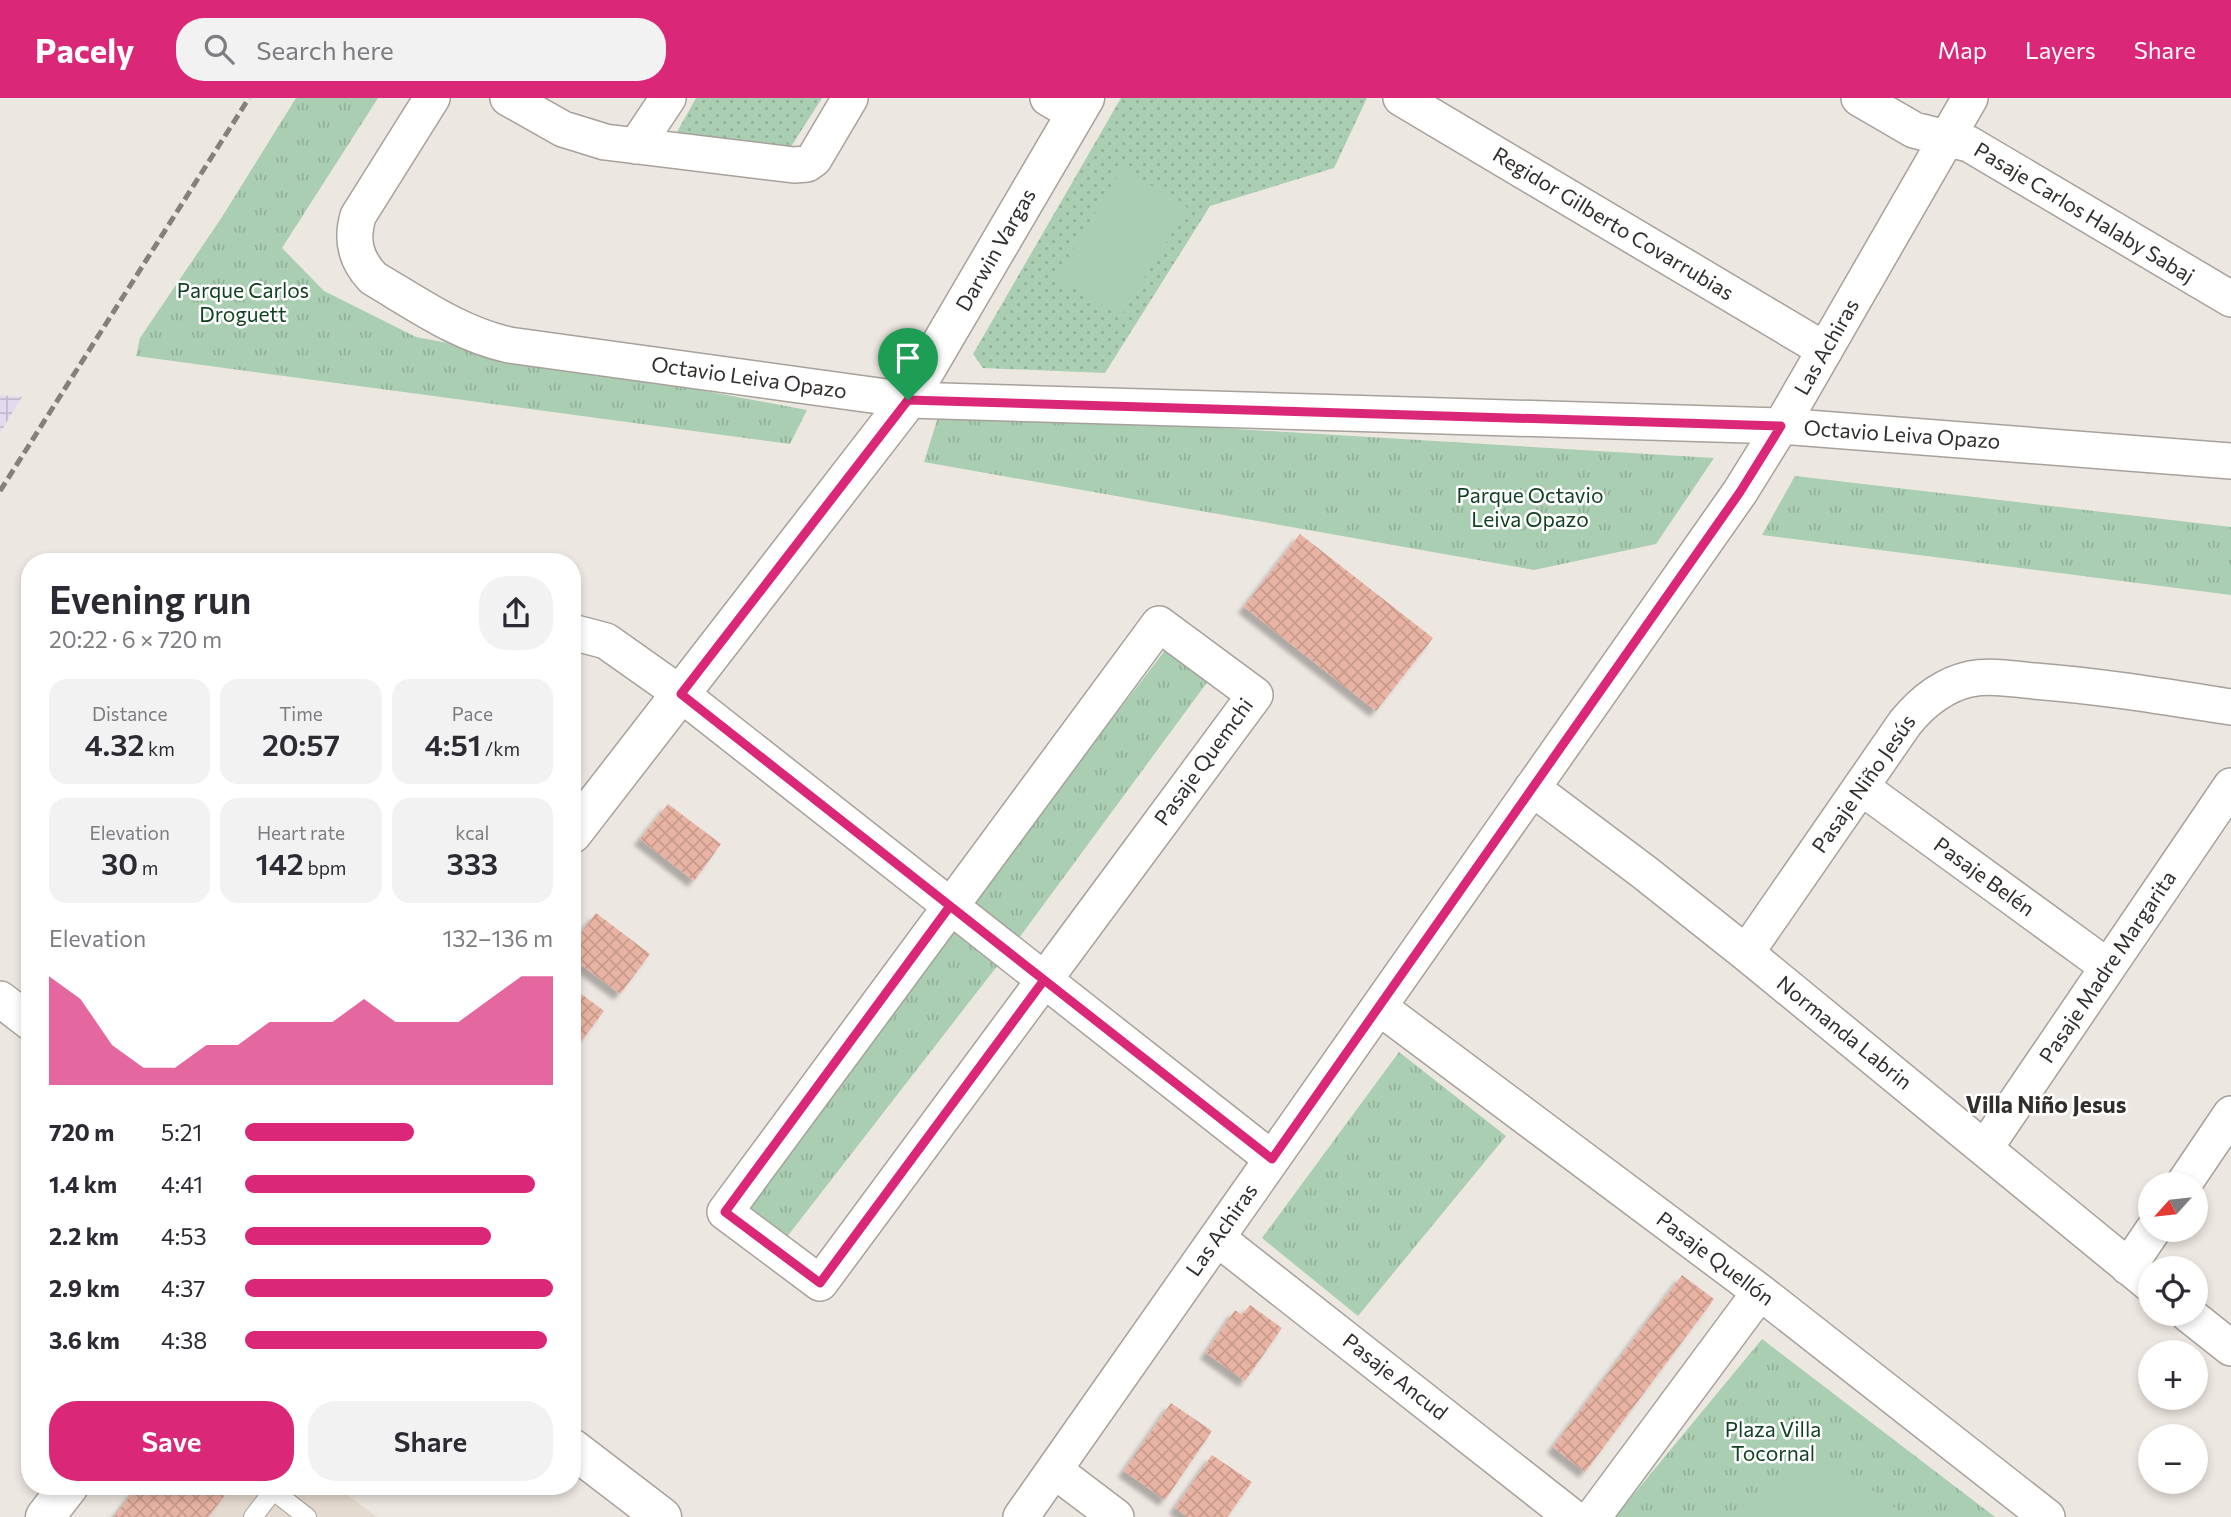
<!DOCTYPE html>
<html lang="en">
<head>
<meta charset="utf-8">
<style>
  body { margin:0; font-family:Commissioner,sans-serif; background:#f2f2f3; color:#2b2b33; height:100vh; display:flex; flex-direction:column; font-size:26px; white-space:nowrap }
  * { box-sizing:border-box; margin:0 }
  p { font-size:23px; color:#7c7c81 }
  .icon { flex:none; width:38px; height:38px; fill:none; stroke:currentColor; stroke-width:2; stroke-linecap:round; stroke-linejoin:round }
  .map { position:relative; flex:1; overflow:hidden }
  .details { position:absolute; left:21px; top:455px; width:560px; height:942px; display:flex; flex-direction:column; background:#fff; border-radius:28px; box-shadow:0 4px 10px #0003 }
  .details>* { flex:none }
  .needle { width:46px; rotate:243deg }
  .fabs { position:absolute; left:2138px; top:1074px; display:grid; gap:14px }
  .fabs a { display:grid; place-items:center; width:70px; height:70px; border-radius:50%; background:#fff; box-shadow:0 4px 10px #0003; font-size:35px }
  .pin { position:absolute; display:grid; place-items:center; width:60px; height:60px; color:#fff; margin:-72px -30px; border-radius:50% 50% 50% 0; rotate:-45deg; box-shadow:0 0 7px #0007 }
  .pin .icon { rotate:45deg }
  .round { display:grid; place-items:center; flex:none; width:74px; height:74px; border-radius:28px; background:#f2f2f3 }
  .headline { display:flex; align-items:center; justify-content:space-between; height:119px; padding:0 28px }
  h1 { font-size:38px; font-weight:600; line-height:52px }
  .figures { display:grid; grid-template-columns:repeat(3,1fr); gap:10px; height:119px; padding:7px 28px }
  .figures div { display:grid; align-content:center; border-radius:18px; background:#f2f2f3; text-align:center }
  .figures b { font-size:30px; font-weight:600 }
  .figures small { font-size:19px; font-weight:400 }
  .figures p { font-size:19px }
  .chart { height:196px; padding:14px 28px }
  .chart p { display:flex; justify-content:space-between }
  .chart svg { width:100%; height:126px; margin-top:7px; fill:#db2777; opacity:.7 }
  .cta { display:flex; gap:14px; margin-top:auto; padding:14px 28px }
  .cta a { flex:1; height:80px; border-radius:28px; background:#db2777; color:#fff; font-size:28px; font-weight:600; line-height:80px; text-align:center }
  .cta a+a { background:#f2f2f3; color:#2b2b33 }
  ul { padding:0 28px; list-style:none; font-size:23px }
  li { display:grid; grid-template-columns:112px 84px 1fr; align-items:center; height:52px }
  li i { height:18px; border-radius:9px; background:#db2777 }
  header { display:flex; align-items:center; gap:42px; box-sizing:border-box; height:98px; padding:0 35px; background:#db2777; color:#fff }
  header strong { font-size:33px }
  nav { display:flex; gap:38px; margin-inline-start:auto; font-size:24px }
  .search { width:490px; height:63px; background:#f2f2f3; display:flex; align-items:center; gap:18px; box-sizing:border-box; padding:0 24px; border-radius:28px; color:#7c7c81; font-size:26px }
  .map>svg:first-child { display:block }
  .built { fill:#e5dacf }
  .industrial { fill:url(#industrial-grid) }
  .grass { fill:url(#grass-dots) }
  .park { fill:url(#park-tufts) }
  .garden { fill:#aaceb2 }
  .building { fill:url(#building-cross-hatch); filter:url(#shadow) }
  .lines { fill:none; stroke-linecap:round; stroke-linejoin:round }
  .lane-casing { stroke:#a7a19b; stroke-width:20 }
  .street-casing { stroke:#a7a19b; stroke-width:38 }
  .secondary-casing { stroke:#a7a19b; stroke-width:41 }
  .lane { stroke:#fff; stroke-width:18 }
  .street { stroke:#fff; stroke-width:35 }
  .secondary { stroke:#fff; stroke-width:38 }
  .rail { stroke:#84807c; stroke-width:5; stroke-dasharray:10 5; stroke-linecap:butt }
  .route-casing { stroke:#fff; stroke-width:14 }
  .route { stroke:#db2777; stroke-width:9 }
  .labels { text-anchor:middle; stroke-width:5; stroke-linejoin:round; paint-order:stroke }
  .street-label { font-size:21px; fill:#312e2c; stroke:#fff }
  .park-label { font-size:21px; fill:#104221; stroke:#fff }
  .neighbourhood-label { font-size:23px; font-weight:bold; fill:#312e2c; stroke:#fff }
</style>
</head>
<body>
<header>
<strong>Pacely</strong>
<div class="search"><svg class="icon" aria-label="search" viewBox="0 0 24 24"><circle cx="10" cy="10" r="6"/><path d="M15 15l6 6"/></svg>Search here</div>
<nav><a>Map</a><a>Layers</a><a>Share</a></nav>
</header>
<div class="map">
<svg width="2231" height="1419" viewBox="0 0 2231 1419">
  <defs>
    <pattern id="industrial-grid" width="8" height="8" patternUnits="userSpaceOnUse" patternTransform="scale(1.75)"><rect width="8" height="8" fill="#e3daef"/><path d="M0 4h8M4 0v8" fill="none" stroke="#c3bbcd"/></pattern>
    <pattern id="grass-dots" width="8" height="8" patternUnits="userSpaceOnUse" patternTransform="scale(1.75)"><rect width="8" height="8" fill="#aaceb2"/><path d="M2 2h.1M6 6h.1" fill="none" stroke="#93b199" stroke-width="1.8" stroke-linecap="round"/></pattern>
    <pattern id="park-tufts" width="24" height="20" patternUnits="userSpaceOnUse" patternTransform="scale(1.75)"><rect width="24" height="20" fill="#aaceb2"/><path d="M3 7l-1-3M5 7V3M7 7l1-3M15 17l-1-3M17 17v-4M19 17l1-3" fill="none" stroke="#93b199"/></pattern>
    <pattern id="building-cross-hatch" width="8" height="8" patternUnits="userSpaceOnUse" patternTransform="scale(1.75)"><rect width="8" height="8" fill="#e9b3a3"/><path d="M0 0l8 8M0 8l8-8" fill="none" stroke="#c89a8c"/></pattern>
    <filter id="shadow"><feDropShadow dx="-6" dy="6" stdDeviation="2" flood-color="#0004"/></filter>
  </defs>
  <rect width="100%" height="100%" fill="#ede7e1"/>
  <!-- built -->
  <path class="built" d="M 138,1388 L 336,1388 L 377,1419 L 112,1419 Z"/>
  <!-- industrial -->
  <path class="industrial" d="M 0,297 L 22,299 L 0,335 Z"/>
  <!-- grass -->
  <path class="grass" d="M 696,0 L 822,0 L 787,55 L 672,43 Z
    M 1121,0 L 1367,0 L 1334,70 L 1210,108 L 1105,275 L 983,270 L 973,256 Z"/>
  <!-- park -->
  <path class="park" d="M 296,0 L 378,0 L 282,150 L 324,193 L 416,239 L 807,312 L 790,346 L 136,258 L 140,240 L 222,119 Z
    M 940,313 L 1714,360 L 1656,446 L 1534,472 L 924,364 Z
    M 1795,378 L 2231,429 L 2231,497 L 1762,437 Z
    M 1170,546 L 1214,575 L 1022,836 L 783,1144 L 731,1115 Z
    M 1399,954 L 1506,1038 L 1358,1218 L 1262,1140 Z
    M 1762,1241 L 1995,1419 L 1615,1419 Z"/>
  <!-- garden -->
  <path class="garden" d="M 1122,70 L 1187,109 L 1121,219 L 1056,180 Z
    M 1808,1342 L 1907,1419 L 1748,1419 Z"/>
  <!-- building -->
  <path class="building" d="M 1300,436 L 1433,540 L 1376,613 L 1244,509 Z
    M 668,706 L 721,746 L 694,783 L 640,741 Z
    M 596,815 L 650,856 L 620,896 L 572,860 L 572,847 Z
    M 572,889 L 604,913 L 577,949 L 572,946 Z
    M 1682,1177 L 1714,1201 L 1585,1374 L 1553,1349 Z
    M 1250,1207 L 1282,1230 L 1245,1283 L 1206,1255 L 1235,1212 L 1242,1217 Z
    M 1171,1305 L 1212,1333 L 1165,1402 L 1124,1373 Z
    M 1212,1357 L 1252,1384 L 1227,1419 L 1188,1419 L 1175,1410 Z
    M 138,1388 L 220,1388 L 228,1393 L 208,1419 L 114,1419 Z"/>
  <g class="lines">
    <!-- lane casing -->
    <g class="lane-casing">
      <path id="lane" d="M 267,1388 L 307,1419
        M 253,1419 L 273,1393"/>
    </g>
    <!-- street casing -->
    <g class="street-casing">
      <path id="street" d="M 432,0 L 358,118 C 351,142 355,161 373,180 C 417,206 459,236 509,247 L 908,302 L 1781,328 L 2231,363
        M 508,0 L 563,31 L 605,44 L 794,67 L 807,66 L 814,61 L 850,0
        M 1048,0 L 1075,16
        M 1401,0 L 1825,252
        M 1859,0 L 1914,32 L 1969,46 L 2231,201
        M 636,48 L 668,0
        M 1159,526 L 1255,597 L 820,1185 L 725,1114 Z
        M 572,534 L 606,543 L 681,596 L 1272,1061
        M 1861,689 L 2108,869
        M 1532,690 L 1644,774 L 1746,855 L 2151,1187
        M 1746,855 L 1905,625 C 1922,604 1943,587 1970,581 C 1991,577 2013,581 2034,583 C 2100,588 2166,599 2231,609
        M 0,901 L 30,924
        M 1379,909 L 1760,1194 L 2047,1419
        M 1985,1050 L 2231,688
        M 2183,1087 L 2231,1016
        M 1217,1140 L 1572,1419
        M 2128,1169 L 2153,1132
        M 2188,1216 L 2231,1250
        M 1054,1372 L 1116,1419
        M 1021,1419 L 1740,394 L 1781,328 L 1970,0
        M 1593,1419 L 1760,1194"/>
    </g>
    <!-- secondary casing -->
    <g class="secondary-casing">
      <path id="secondary" d="M 572,736 L 908,302 L 1085,0
        M 572,1350 L 662,1419
        M 45,1419 L 69,1388"/>
    </g>
    <!-- lane -->
    <use href="#lane" class="lane"/>
    <!-- street -->
    <use href="#street" class="street"/>
    <!-- secondary -->
    <use href="#secondary" class="secondary"/>
    <!-- rail -->
    <path class="rail" d="M 0,393 L 249,0"/>
  </g>
  <g class="lines">
    <!-- route casing -->
    <g class="route-casing">
      <path id="route" d="M 908,302 L 681,596 L 1044,882 L 820,1185 L 725,1114 L 950,808 L 1272,1061 L 1740,394 L 1781,328 L 908,302"/>
    </g>
    <!-- route -->
    <use href="#route" class="route"/>
  </g>
  <g class="labels">
    <!-- street labels -->
    <g class="street-label">
      <text transform="translate(2084 115) rotate(31)" y="7">Pasaje Carlos Halaby Sabaj</text>
      <text transform="translate(1613 126) rotate(31)" y="7">Regidor Gilberto Covarrubias</text>
      <text transform="translate(996 152) rotate(-60)" y="7">Darwin Vargas</text>
      <text transform="translate(1827 249) rotate(-60)" y="7">Las Achiras</text>
      <text transform="translate(749 280) rotate(8)" y="7">Octavio Leiva Opazo</text>
      <text transform="translate(1902 337) rotate(4)" y="7">Octavio Leiva Opazo</text>
      <text transform="translate(1204 664) rotate(-54)" y="7">Pasaje Quemchi</text>
      <text transform="translate(1864 686) rotate(-55)" y="7">Pasaje Niño Jesús</text>
      <text transform="translate(1984 779) rotate(36)" y="7">Pasaje Belén</text>
      <text transform="translate(2108 869) rotate(-56)" y="7">Pasaje Madre Margarita</text>
      <text transform="translate(1844 935) rotate(39)" y="7">Normanda Labrin</text>
      <text transform="translate(1222 1132) rotate(-55)" y="7">Las Achiras</text>
      <text transform="translate(1715 1161) rotate(37)" y="7">Pasaje Quellón</text>
      <text transform="translate(1395 1279) rotate(38)" y="7">Pasaje Ancud</text>
    </g>
    <!-- park labels -->
    <g class="park-label">
      <text x="243" y="200">Parque Carlos<tspan x="243" dy="24">Droguett</tspan></text>
      <text x="1530" y="405">Parque Octavio<tspan x="1530" dy="24">Leiva Opazo</tspan></text>
      <text x="1773" y="1339">Plaza Villa<tspan x="1773" dy="24">Tocornal</tspan></text>
    </g>
    <!-- neighbourhood labels -->
    <g class="neighbourhood-label">
      <text x="2046" y="1015">Villa Niño Jesus</text>
    </g>
  </g>
</svg>
<div class="fabs">
<a><svg class="needle" viewBox="-14 -14 28 28"><path d="M0-13l5 13h-10z" fill="#e53935"/><path d="M0 13l5-13h-10z" fill="#7c7c81"/></svg></a>
<a><svg class="icon" aria-label="locate" viewBox="0 0 24 24"><circle cx="12" cy="12" r="6"/><path d="M12 2v4M12 18v4M2 12h4M18 12h4"/></svg></a>
<a>+</a>
<a>−</a>
</div>
<div class="pin" style="left:908px;top:302px;background:#1e9e55"><svg class="icon" aria-label="arrive" viewBox="0 0 24 24"><path d="M6 21V4h12l-3 4 3 4H6"/></svg></div>
<section class="details">
<div class="headline"><div><h1>Evening run</h1><p>20:22 · 6 × 720 m</p></div><a class="round"><svg class="icon" aria-label="share" viewBox="0 0 24 24"><path d="M12 15V3M7 8l5-5 5 5M5 13v7h14v-7"/></svg></a></div>
<div class="figures">
<div><p>Distance</p><b>4.32<small> km</small></b></div>
<div><p>Time</p><b>20:57</b></div>
<div><p>Pace</p><b>4:51<small> /km</small></b></div>
</div>
<div class="figures">
<div><p>Elevation</p><b>30<small> m</small></b></div>
<div><p>Heart rate</p><b>142<small> bpm</small></b></div>
<div><p>kcal</p><b>333</b></div>
</div>
<div class="chart"><p><span>Elevation</span>132–136 m</p>
<svg viewBox="0 0 160 44" preserveAspectRatio="none"><path d="M0 44V6L10 14L20 30L30 38L40 38L50 30L60 30L70 22L80 22L90 22L100 14L110 22L120 22L130 22L140 14L150 6L160 6V44z"/></svg>
</div>
<ul>
<li><b>720 m</b>5:21<i style="width:55%"></i></li>
<li><b>1.4 km</b>4:41<i style="width:94%"></i></li>
<li><b>2.2 km</b>4:53<i style="width:80%"></i></li>
<li><b>2.9 km</b>4:37<i style="width:100%"></i></li>
<li><b>3.6 km</b>4:38<i style="width:98%"></i></li>
</ul>
<div class="cta"><a>Save</a><a>Share</a></div>
</section>
</div>
</body>
</html>
